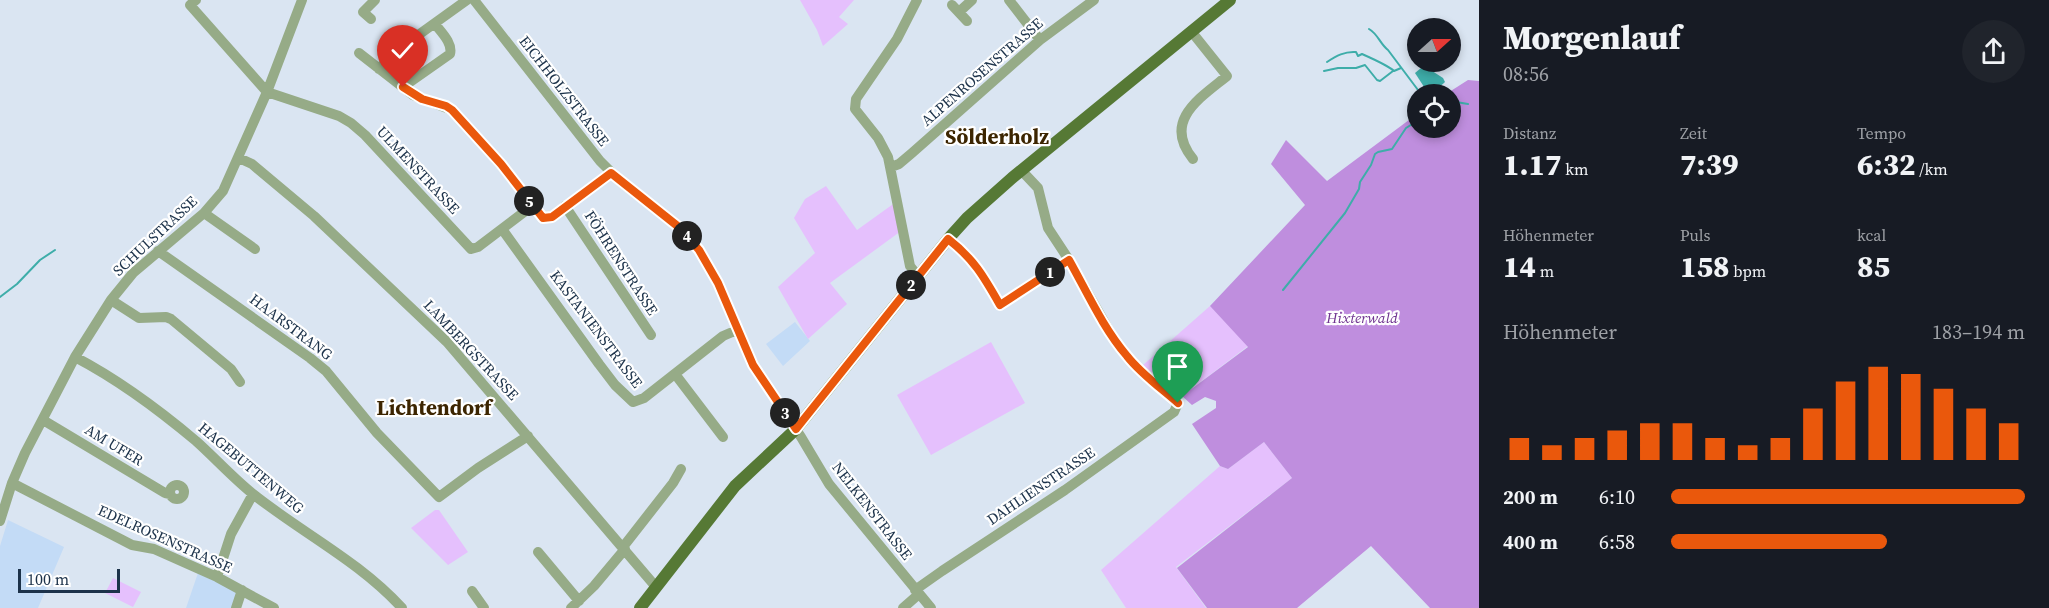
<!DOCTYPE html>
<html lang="de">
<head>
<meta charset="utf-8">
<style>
  body { margin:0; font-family:"Source Serif 4",serif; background:#20242c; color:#f1f3f6; height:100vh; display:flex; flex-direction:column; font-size:22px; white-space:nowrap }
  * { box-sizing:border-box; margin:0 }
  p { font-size:20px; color:#9ea1a6 }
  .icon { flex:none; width:33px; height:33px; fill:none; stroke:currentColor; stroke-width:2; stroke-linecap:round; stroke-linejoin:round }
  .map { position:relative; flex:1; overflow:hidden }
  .side { display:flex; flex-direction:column; background:#171b24; width:570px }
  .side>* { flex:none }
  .needle { width:39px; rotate:69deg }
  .buttons { position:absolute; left:1407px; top:18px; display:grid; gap:12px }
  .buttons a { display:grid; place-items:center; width:54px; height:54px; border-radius:50%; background:#171b24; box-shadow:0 3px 9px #0003; font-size:30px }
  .scale { position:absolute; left:18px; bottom:15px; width:102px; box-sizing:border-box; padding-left:6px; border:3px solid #1c324a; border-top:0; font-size:16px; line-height:21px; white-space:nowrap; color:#1c324a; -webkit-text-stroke:4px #fff; paint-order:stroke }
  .pin { position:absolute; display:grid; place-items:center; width:51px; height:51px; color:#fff; margin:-62px -26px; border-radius:50% 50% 50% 0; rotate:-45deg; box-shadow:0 0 6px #0007 }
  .pin .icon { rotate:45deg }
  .km { position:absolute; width:30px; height:30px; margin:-15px; border-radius:50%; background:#222; color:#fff; font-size:16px; line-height:30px; text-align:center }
  .round { display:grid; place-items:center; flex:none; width:63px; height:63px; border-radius:32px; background:#20242c }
  .overview { display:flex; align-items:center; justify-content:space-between; height:102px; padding:0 24px }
  h1 { font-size:33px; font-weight:800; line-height:45px }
  .figures { display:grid; grid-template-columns:repeat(3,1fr); gap:9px; height:102px; padding:6px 24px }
  .figures div { display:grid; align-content:center }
  .figures b { font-size:30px; font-weight:800 }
  .figures small { font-size:16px; font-weight:400 }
  .figures p { font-size:16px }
  .chart { height:168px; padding:12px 24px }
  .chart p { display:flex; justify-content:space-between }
  .chart svg { width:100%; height:108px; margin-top:6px; stroke:#ea580c; stroke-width:6 }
  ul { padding:0 24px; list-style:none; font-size:20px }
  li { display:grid; grid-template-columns:96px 72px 1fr; align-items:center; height:45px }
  li i { height:15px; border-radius:8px; background:#ea580c }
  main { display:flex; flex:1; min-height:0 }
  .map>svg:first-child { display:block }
  .built { fill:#c3dbf6 }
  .green { fill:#e5c0fd }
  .forest { fill:#bf8ede }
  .water { fill:#3eada9 }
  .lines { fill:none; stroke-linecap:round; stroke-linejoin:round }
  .stream { stroke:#3eada9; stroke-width:2 }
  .minor { stroke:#96ab87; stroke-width:10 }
  .major { stroke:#567935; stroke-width:12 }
  .route-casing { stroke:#fff; stroke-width:12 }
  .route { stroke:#ea580c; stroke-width:8 }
  .labels { text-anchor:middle; stroke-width:4.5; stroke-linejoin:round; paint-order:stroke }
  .street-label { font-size:15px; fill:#1c324a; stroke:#fff }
  .park-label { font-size:15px; font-style:italic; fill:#6e328f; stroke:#fff }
  .district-label { font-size:21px; font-weight:bold; fill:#3c2501; stroke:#fff }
</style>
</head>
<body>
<main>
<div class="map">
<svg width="1479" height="608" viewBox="0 0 1479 608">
  <rect width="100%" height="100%" fill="#dae5f2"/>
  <!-- built -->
  <path class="built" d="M 795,322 L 810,341 L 783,366 L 766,344 Z
    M 8,520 L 64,547 L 38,608 L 0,608 L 0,546 Z
    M 198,573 L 234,590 L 236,593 L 233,608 L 186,608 Z"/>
  <!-- green -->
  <path class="green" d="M 800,0 L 854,0 L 839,17 L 848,24 L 823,46 L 817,30 Z
    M 826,186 L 857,230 L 896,202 L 901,231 L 830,283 L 847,304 L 808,339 L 778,287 L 815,253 L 794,218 L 805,199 Z
    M 1210,306 L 1248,346 L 1182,396 L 1161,381 L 1143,365 Z
    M 991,342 L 1025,403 L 931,455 L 897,395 Z
    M 1264,442 L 1292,478 L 1176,567 L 1206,608 L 1126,608 L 1101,570 L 1220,466 L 1228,469 Z
    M 435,510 L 439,510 L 468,552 L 448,565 L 411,528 Z
    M 113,578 L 141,592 L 133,607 L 105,593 Z"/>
  <!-- forest -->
  <path class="forest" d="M 1468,80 L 1479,81 L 1479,608 L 1430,608 L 1371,546 L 1297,608 L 1207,608 L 1177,568 L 1292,478 L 1264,442 L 1228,469 L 1220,466 L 1192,424 L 1216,408 L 1216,401 L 1205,397 L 1192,405 L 1182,396 L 1248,347 L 1210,306 L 1305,205 L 1271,164 L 1286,140 L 1327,181 L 1417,114 L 1418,128 L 1450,128 L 1450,94 L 1446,94 Z"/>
  <!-- water -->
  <path class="water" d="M 1426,67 L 1443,78 L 1445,82 L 1432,94 L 1428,93 L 1415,73 L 1421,68 Z"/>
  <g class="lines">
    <!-- stream -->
    <path class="stream" d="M 1369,29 C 1378,34 1380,44 1388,50 L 1421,94
      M 1327,62 C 1336,56 1345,51 1356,52 L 1358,56 L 1362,54 C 1371,58 1389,66 1394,71 L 1401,68
      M 1324,71 L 1338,68 L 1356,68 L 1365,65 L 1377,80 L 1380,81 L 1393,71
      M 1450,101 L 1468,104
      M 1283,290 L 1345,213 L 1359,189 L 1360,182 L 1371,165 L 1375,154 L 1378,152 L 1392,149 L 1406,128 L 1414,123 L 1418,117
      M 0,297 L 17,284 L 40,260 L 55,250"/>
    <!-- minor -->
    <path class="minor" d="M 196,0 L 190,5 L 267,92 L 339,116 L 351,123 L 365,135 L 471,249 L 478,247 L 532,206
      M 474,0 L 600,161 L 620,181 L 680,228 L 699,250 L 718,283 L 753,365 L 801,437 L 829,484 L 931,608
      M 917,0 L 897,39 L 856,99 L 855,109 L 878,138 L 888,157 L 910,266 L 918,276
      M 1009,0 L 1040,40
      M 952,5 L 967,21
      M 959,12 L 972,0
      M 371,19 L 363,12 L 375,0
      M 1191,31 L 1227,76 C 1200,98 1162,121 1193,159
      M 359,53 L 413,95 L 452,110 L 500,164 L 543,218 L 552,217 L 611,173
      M 379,69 L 396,51 L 467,0
      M 403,87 L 450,54 C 453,43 441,32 435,24
      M 239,158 L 252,164 L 314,216 L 447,342 L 656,587
      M 891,167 L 899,164 L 912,153 L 1040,40 L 1094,0
      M 565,206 L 651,335
      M 204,213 L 255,249
      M 502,229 L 599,364 L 615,385 L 633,402 L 644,398 L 723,336 L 737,330
      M 948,239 C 975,261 983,276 1000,305 L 1069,260
      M 158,251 L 310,358 L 326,371 L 377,433 L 439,497 L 478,468 L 528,436
      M 111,300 L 139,318 L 166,317 L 171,319 L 231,369 L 240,382
      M 75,357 C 119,380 158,409 196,441 C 215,458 233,478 253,494 C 302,533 359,561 402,608
      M 675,374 L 723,437
      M 43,420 L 165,493 L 170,494
      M 12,483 L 132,545 L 154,549 L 217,577 L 274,608
      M170 492a7 7 0 1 1 14 0a7 7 0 1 1-14 0Z
      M 0,521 L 12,483 L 25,453 L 75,357 L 111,300 L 133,273 L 204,213 L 223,191 L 267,92 L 302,0
      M 623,547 L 673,483 L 681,469
      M 538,552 L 579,601
      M 217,577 L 231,534 L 253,494
      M 915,590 L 942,571 L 1065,490 L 1174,412 L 1178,403 L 1134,364 L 1115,341 L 1069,260 L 1048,228 L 1038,188 L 1021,170
      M 472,591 L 484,608
      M 236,608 L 242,590
      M 571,608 L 594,586 L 625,549
      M 903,608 L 919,594"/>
    <!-- major -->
    <path class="major" d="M 640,608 L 735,486 L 796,429 L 948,239 L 967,218 L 1012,178 L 1230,0"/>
  </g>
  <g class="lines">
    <!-- route casing -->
    <g class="route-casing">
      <path id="route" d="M 403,87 L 422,99 L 446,106 L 452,110 L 501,164 L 543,218 L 552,217 L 611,173 L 680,228 L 699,250 L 718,283 L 753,365 L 796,429 L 948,239 C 974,259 984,277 1000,305 L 1069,260 C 1087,292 1103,328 1127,356 C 1141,374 1161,388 1178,403"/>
    </g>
    <!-- route -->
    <use href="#route" class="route"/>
  </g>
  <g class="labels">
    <!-- street labels -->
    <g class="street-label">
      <text transform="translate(982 72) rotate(-41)" y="5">ALPENROSENSTRASSE</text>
      <text transform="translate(564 91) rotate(52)" y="5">EICHHOLZSTRASSE</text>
      <text transform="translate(418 170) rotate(47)" y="5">ULMENSTRASSE</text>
      <text transform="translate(155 236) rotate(-43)" y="5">SCHULSTRASSE</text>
      <text transform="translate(621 263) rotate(57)" y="5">FÖHRENSTRASSE</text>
      <text transform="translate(291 327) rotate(37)" y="5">HAARSTRANG</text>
      <text transform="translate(596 329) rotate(53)" y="5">KASTANIENSTRASSE</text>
      <text transform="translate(471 350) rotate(47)" y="5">LAMBERGSTRASSE</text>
      <text transform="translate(114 445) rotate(31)" y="5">AM UFER</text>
      <text transform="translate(251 468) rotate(40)" y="5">HAGEBUTTENWEG</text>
      <text transform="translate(1041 486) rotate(-34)" y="5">DAHLIENSTRASSE</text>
      <text transform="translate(872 511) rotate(52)" y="5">NELKENSTRASSE</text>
      <text transform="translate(165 539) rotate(24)" y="5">EDELROSENSTRASSE</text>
    </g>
    <!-- park labels -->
    <g class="park-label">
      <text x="1362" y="323">Hixterwald</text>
    </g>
    <!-- district labels -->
    <g class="district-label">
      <text x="997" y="144">Sölderholz</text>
      <text x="434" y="415">Lichtendorf</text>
    </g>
  </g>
</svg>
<div class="buttons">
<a><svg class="needle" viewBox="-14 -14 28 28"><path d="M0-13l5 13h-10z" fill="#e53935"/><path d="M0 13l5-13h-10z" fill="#9ea1a6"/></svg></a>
<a><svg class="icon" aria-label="locate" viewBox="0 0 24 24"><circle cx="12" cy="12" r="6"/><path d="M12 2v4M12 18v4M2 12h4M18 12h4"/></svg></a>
</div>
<div class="scale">100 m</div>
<div class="pin" style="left:1178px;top:403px;background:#1e9e55"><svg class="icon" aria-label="arrive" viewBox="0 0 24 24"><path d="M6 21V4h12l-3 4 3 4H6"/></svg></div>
<div class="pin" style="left:403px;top:87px;background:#d93025"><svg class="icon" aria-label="check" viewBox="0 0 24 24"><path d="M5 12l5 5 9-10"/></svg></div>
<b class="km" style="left:1050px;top:272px">1</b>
<b class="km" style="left:911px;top:285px">2</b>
<b class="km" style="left:785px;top:413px">3</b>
<b class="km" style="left:687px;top:236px">4</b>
<b class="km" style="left:529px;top:201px">5</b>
</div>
<section class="side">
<div class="overview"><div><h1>Morgenlauf</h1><p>08:56</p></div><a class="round"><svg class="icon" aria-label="share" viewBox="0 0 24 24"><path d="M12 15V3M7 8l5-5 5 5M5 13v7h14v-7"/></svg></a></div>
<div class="figures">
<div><p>Distanz</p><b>1.17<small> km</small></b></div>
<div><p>Zeit</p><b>7:39</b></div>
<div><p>Tempo</p><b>6:32<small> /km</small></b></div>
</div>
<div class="figures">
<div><p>Höhenmeter</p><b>14<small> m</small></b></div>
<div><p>Puls</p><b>158<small> bpm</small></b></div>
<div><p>kcal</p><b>85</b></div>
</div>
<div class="chart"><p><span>Höhenmeter</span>183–194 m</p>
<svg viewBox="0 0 160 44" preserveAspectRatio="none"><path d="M5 44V35M15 44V38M25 44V35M35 44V32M45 44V29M55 44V29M65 44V35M75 44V38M85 44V35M95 44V23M105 44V12M115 44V6M125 44V9M135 44V15M145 44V23M155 44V29"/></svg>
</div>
<ul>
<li><b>200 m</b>6:10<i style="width:100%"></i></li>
<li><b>400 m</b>6:58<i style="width:61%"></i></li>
</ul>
</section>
</main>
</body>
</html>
